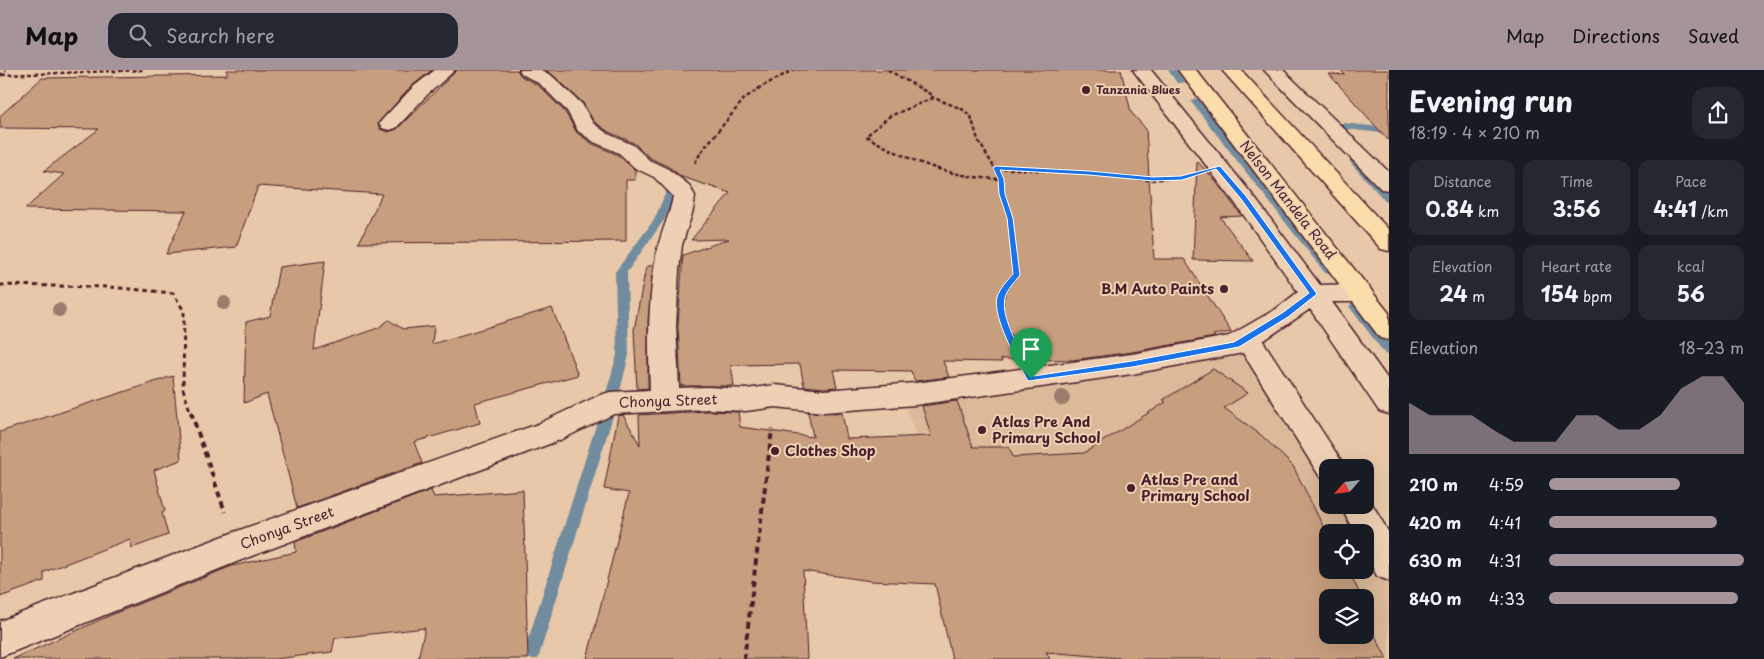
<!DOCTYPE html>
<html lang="en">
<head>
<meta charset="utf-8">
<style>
  body { margin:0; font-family:"Playpen Sans",sans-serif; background:#242831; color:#f1f3f6; height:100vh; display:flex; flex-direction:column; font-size:19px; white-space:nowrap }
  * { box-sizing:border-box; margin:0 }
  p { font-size:16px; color:#9ea1a6 }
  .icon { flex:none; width:28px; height:28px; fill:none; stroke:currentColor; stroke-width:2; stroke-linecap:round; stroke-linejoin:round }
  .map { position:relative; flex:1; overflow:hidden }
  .sheet { display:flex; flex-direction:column; background:#171b24; width:375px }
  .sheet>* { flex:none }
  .needle { width:32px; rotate:242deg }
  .tools { position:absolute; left:1319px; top:389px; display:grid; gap:10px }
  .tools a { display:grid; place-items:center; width:55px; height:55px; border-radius:10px; background:#171b24; box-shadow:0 5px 20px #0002; font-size:25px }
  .pin { position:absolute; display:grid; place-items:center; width:42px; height:42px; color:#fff; margin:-51px -21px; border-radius:50% 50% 50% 0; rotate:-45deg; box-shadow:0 0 5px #0007 }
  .pin .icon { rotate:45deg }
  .round { display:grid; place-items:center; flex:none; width:52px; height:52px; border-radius:15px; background:#242831 }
  .overview { display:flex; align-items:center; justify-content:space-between; height:85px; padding:0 20px }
  h1 { font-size:28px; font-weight:700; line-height:38px }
  .metrics { display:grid; grid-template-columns:repeat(3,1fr); gap:8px; height:85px; padding:5px 20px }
  .metrics div { display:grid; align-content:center; border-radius:12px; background:#242831; text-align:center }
  .metrics b { font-size:21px; font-weight:700 }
  .metrics small { font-size:14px; font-weight:400 }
  .metrics p { font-size:14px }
  .chart { height:140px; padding:10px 20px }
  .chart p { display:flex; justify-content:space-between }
  .chart svg { width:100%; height:90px; margin-top:5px; fill:#a6949b; opacity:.7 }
  ul { padding:0 20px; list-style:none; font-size:16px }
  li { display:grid; grid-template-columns:80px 60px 1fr; align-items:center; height:38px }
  li i { height:12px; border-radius:6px; background:#a6949b }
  header { display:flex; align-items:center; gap:30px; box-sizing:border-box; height:70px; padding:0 25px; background:#a6949b; color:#111 }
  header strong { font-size:24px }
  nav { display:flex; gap:28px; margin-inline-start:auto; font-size:18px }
  .search { width:350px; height:45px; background:#242831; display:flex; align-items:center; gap:12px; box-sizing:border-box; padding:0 18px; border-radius:15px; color:#9ea1a6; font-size:19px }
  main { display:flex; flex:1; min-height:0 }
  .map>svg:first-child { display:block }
  .built { fill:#dbb999; fill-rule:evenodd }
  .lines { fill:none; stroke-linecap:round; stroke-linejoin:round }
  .stream { fill:#718c9f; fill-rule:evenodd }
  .building { fill:#c79f7e; stroke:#4a1f2b }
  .minor-casing { stroke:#4a1f2b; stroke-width:3 }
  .major-casing { stroke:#4a1f2b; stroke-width:3 }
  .path-far2 { stroke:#4a1f2b; stroke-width:2.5; stroke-dasharray:4 2.5; stroke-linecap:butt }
  .path-far1 { stroke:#4a1f2b; stroke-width:3; stroke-dasharray:4.5 4; stroke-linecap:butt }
  .path { stroke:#4a1f2b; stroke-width:4; stroke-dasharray:6 4.5; stroke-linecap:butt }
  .minor { fill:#eed1b4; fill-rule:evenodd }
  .major { fill:#fbddab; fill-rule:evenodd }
  .tree { fill:#9b7c6d }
  .route { fill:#1a73e8; stroke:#fff; fill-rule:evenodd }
  .poi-dot { fill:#4a1f2b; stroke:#eed1b4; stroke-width:2 }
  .labels { text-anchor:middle; stroke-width:4; stroke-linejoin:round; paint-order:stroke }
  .far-poi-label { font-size:11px; font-weight:bold; fill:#4a1f2b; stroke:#eed1b4; text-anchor:start }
  .street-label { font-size:14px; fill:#4a1f2b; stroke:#eed1b4 }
  .poi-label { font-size:14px; font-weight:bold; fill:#4a1f2b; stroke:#eed1b4; text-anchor:start }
</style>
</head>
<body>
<header>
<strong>Map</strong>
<div class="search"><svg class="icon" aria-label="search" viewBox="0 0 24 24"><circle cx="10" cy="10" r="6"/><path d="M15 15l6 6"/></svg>Search here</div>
<nav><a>Map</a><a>Directions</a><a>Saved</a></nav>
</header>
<main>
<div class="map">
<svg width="1389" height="589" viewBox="0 0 1389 589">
  <rect width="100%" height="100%" fill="#e8c8a8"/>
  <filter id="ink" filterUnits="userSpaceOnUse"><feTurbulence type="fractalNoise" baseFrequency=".02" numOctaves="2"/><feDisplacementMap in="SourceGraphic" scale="10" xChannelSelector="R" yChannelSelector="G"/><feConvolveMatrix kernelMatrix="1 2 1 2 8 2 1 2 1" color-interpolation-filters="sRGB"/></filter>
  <g filter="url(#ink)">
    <!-- built -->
    <path class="built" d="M 1248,280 L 1327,401 L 1328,435 L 1348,435 L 1364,462 L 1328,462 L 1328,500 L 1365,500 L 1365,463 L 1389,505 L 1389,589 L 993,589 L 902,326 ZM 1328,528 L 1365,528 L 1365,565 L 1328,565 Z"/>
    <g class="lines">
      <!-- stream -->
      <path class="stream" d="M 1168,0 L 1176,0 L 1184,11 L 1183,13 L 1177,13 Z
        M 1195,28 L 1198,29 L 1333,197 L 1335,200 L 1333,203 L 1325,203 L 1192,33 L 1191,31 Z
        M 1324,51 L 1389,58 L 1389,64 L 1321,56 L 1321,52 Z
        M 1353,87 L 1356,88 L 1389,123 L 1389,132 L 1385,131 L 1350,92 L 1350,88 Z
        M 673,114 L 678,117 L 664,150 L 627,202 L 629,285 L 617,333 L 538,589 L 522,589 L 603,333 L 617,285 L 615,202 L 654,150 L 668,117 Z
        M 1355,232 L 1359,233 L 1389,272 L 1389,285 L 1385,284 L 1351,239 L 1349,236 Z"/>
    </g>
    <!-- building -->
    <path class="building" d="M 227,0 L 432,0 L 412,16 L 378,53 L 380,59 L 388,62 L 397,59 L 457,0 L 517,0 L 521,6 L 539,16 L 565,42 L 577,63 L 593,74 L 618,85 L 635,100 L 635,110 L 626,110 L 626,171 L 359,173 L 382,124 L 258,116 L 236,177 L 166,184 L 186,141 L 25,139 L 64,104 L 44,101 L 99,59 L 0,58 L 0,46 L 42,8 L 227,5 Z
      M 545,0 L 1121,0 L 1131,42 L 1146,59 L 1154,189 L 1184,189 L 1231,262 L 1213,265 L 1215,267 L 1132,282 L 1072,290 L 1001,289 L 1002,292 L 943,291 L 949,307 L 915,311 L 911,301 L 833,300 L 837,317 L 824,318 L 804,316 L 800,294 L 731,295 L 734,316 L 681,316 L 678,256 L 683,185 L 729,169 L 691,170 L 730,123 L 682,107 L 669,97 L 650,88 L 634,73 L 609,62 L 594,52 L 583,33 L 553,5 Z
      M 1341,0 L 1389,0 L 1389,71 L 1329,4 L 1345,5 Z
      M 1197,91 L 1213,108 L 1242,146 L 1220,147 L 1253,191 L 1193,190 Z
      M 325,191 L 314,280 L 378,258 L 389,250 L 403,259 L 434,256 L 432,274 L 552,238 L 578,305 L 475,333 L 480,353 L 414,372 L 422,393 L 297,438 L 267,324 L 244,333 L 246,252 L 270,246 L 279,197 Z
      M 653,195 L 648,250 L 648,318 L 637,319 L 634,260 L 646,197 Z
      M 1213,299 L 1248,323 L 1224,338 L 1261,365 L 1293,396 L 1323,456 L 1328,462 L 1328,500 L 1348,500 L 1362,528 L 1328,528 L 1328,565 L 1365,565 L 1365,546 L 1387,589 L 1132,589 L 1046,582 L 1050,589 L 952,589 L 935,514 L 871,511 L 803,501 L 807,589 L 587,589 L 629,423 L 604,419 L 618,346 L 623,345 L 640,375 L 639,345 L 707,341 L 738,342 L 740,357 L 813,367 L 808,342 L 842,343 L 847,369 L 931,366 L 922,336 L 957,331 L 973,377 L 1009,377 L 1013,387 L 1084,383 L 1166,332 L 1163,330 Z
      M 173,306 L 181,390 L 154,400 L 165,441 L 162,443 L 168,465 L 132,478 L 130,469 L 44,502 L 44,511 L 0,527 L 0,362 Z
      M 431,420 L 434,427 L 523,420 L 528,589 L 418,589 L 425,558 L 335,568 L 332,582 L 275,589 L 13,589 L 111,545 L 232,496 L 296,482 L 295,472 Z"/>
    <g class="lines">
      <!-- minor casing -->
      <g class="minor-casing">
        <path id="minor" d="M 435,0 L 455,0 L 427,25 L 396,58 L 389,60 L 382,58 L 379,54 L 382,50 L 413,17 Z
          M 519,0 L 541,0 L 552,6 L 582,34 L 593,53 L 608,64 L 633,75 L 649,90 L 668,99 L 689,115 L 695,126 L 693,140 L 682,175 L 679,200 L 676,256 L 679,318 L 707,317 L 746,319 L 775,315 L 824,320 L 915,313 L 1132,284 L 1229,266 L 1276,239 L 1298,222 L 1235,133 L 1133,0 L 1151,0 L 1251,123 L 1320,215 L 1360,214 L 1369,217 L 1373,223 L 1369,229 L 1360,232 L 1332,232 L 1389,311 L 1389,344 L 1379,341 L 1310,239 L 1263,271 L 1346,398 L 1328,398 L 1328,410 L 1320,407 L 1243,283 L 1132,304 L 915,335 L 824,342 L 775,337 L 746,341 L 707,339 L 614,344 L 560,370 L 249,487 L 0,587 L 0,551 L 237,461 L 538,354 L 600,325 L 610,322 L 650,320 C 648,274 648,227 657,181 C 661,162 670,145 673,126 L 654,107 L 635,98 L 619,83 L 594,72 L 578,61 L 567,41 L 540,14 L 522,4 Z
          M 1264,0 L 1283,0 L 1389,102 L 1389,120 L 1381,119 Z
          M 1365,424 L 1367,425 L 1389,463 L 1389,511 L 1377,506 L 1365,483 L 1365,462 L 1354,462 L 1340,435 L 1365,435 Z"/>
      </g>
      <!-- major casing -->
      <g class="major-casing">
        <path id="major" d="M 1178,0 L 1196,0 L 1389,243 L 1389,270 L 1380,268 Z
          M 1222,0 L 1241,0 L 1389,160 L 1389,181 L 1381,179 Z"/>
      </g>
      <!-- path-far2 -->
      <path class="path-far2" d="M 888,0 L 930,24 L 929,26 L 962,39 L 971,46 L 978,70 L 1001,109 L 1002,124 L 1011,151
        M 2,5 L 145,0
        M 0,6 L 6,0
        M 933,28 L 890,46 L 866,66 C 909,91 951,108 1001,109
        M 695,93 L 701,82 L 745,28 L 761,17 L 793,0
        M 996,98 L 1088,103 L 1150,110 L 1187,107"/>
      <!-- path-far1 -->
      <path class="path-far1" d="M 1010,150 L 1017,205 C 992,233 1004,248 1016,279
        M 0,215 L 109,217 L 173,223 L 184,241 L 183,319 L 191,344"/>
      <!-- path -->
      <path class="path" d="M 191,342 L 225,442
        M 744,589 L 772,359"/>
      <!-- minor -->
      <use href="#minor" class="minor"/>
      <!-- major -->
      <use href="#major" class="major"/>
    </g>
    <!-- trees -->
    <g class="tree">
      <circle cx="224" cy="233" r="7"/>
      <circle cx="59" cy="240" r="7"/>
      <circle cx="1062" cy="328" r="8"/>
    </g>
  </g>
  <!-- route -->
  <path class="route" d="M 996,96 L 1089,101 L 1153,107 L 1181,106 L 1220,96 L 1246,126 L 1317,224 L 1288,247 L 1239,277 L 1132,297 L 1028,311 C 1018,292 992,248 997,227 C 1000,218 1007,211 1013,204 L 1007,148 L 999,124 L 998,109 L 993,98 ZM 1216,99 L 1241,129 L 1309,223 L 1282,243 L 1234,272 L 1132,291 L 1034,306 C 1024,286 1000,249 1005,228 C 1007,219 1015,212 1020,205 L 1013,148 L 1005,124 L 1004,109 L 1000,100 L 1089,105 L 1153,111 L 1182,110 Z"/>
  <!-- markers -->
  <g class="poi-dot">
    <circle cx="1086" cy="20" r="5"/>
    <circle cx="1224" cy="219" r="5"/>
    <circle cx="982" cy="360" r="5"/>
    <circle cx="775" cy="381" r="5"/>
    <circle cx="1131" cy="418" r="5"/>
  </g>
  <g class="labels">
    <!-- far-poi labels -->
    <g class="far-poi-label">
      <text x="1096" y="24">Tanzania Blues</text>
    </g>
    <!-- street labels -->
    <g class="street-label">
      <text transform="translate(1288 130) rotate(52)" y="5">Nelson Mandela Road</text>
      <text transform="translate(668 331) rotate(-2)" y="5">Chonya Street</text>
      <text transform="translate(287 458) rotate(-20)" y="5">Chonya Street</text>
    </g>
    <!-- poi labels -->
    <g class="poi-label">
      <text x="1214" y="224" text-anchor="end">B.M Auto Paints</text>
      <text x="992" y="357">Atlas Pre And<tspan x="992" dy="16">Primary School</tspan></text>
      <text x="785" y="386">Clothes Shop</text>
      <text x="1141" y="415">Atlas Pre and<tspan x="1141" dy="16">Primary School</tspan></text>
    </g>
  </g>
</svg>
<div class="tools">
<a><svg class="needle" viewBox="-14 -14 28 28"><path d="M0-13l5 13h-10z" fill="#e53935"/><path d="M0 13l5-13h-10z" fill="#9ea1a6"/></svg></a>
<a><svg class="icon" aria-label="locate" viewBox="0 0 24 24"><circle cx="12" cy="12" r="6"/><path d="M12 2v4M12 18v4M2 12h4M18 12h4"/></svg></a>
<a><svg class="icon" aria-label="layers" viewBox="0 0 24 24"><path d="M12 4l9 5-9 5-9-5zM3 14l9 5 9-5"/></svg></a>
</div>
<div class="pin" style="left:1031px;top:309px;background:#1e9e55"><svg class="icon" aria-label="arrive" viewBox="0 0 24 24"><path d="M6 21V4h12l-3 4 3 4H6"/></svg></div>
</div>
<section class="sheet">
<div class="overview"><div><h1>Evening run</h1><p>18:19 · 4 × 210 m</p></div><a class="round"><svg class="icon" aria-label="share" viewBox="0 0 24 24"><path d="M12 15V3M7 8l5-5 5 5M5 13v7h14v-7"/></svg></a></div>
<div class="metrics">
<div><p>Distance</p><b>0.84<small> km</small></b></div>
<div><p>Time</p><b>3:56</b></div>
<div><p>Pace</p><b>4:41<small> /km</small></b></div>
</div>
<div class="metrics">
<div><p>Elevation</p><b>24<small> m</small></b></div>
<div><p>Heart rate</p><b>154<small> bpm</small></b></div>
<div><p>kcal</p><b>56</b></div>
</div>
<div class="chart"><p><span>Elevation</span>18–23 m</p>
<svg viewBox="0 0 160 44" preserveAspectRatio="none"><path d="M0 44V19L10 25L20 25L30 25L40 32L50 38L60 38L70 38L80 25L90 25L100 32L110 32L120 25L130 12L140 6L150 6L160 19V44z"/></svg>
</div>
<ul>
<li><b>210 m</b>4:59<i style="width:67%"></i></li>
<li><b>420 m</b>4:41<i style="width:86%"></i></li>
<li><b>630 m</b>4:31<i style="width:100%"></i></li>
<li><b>840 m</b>4:33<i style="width:97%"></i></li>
</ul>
</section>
</main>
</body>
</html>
